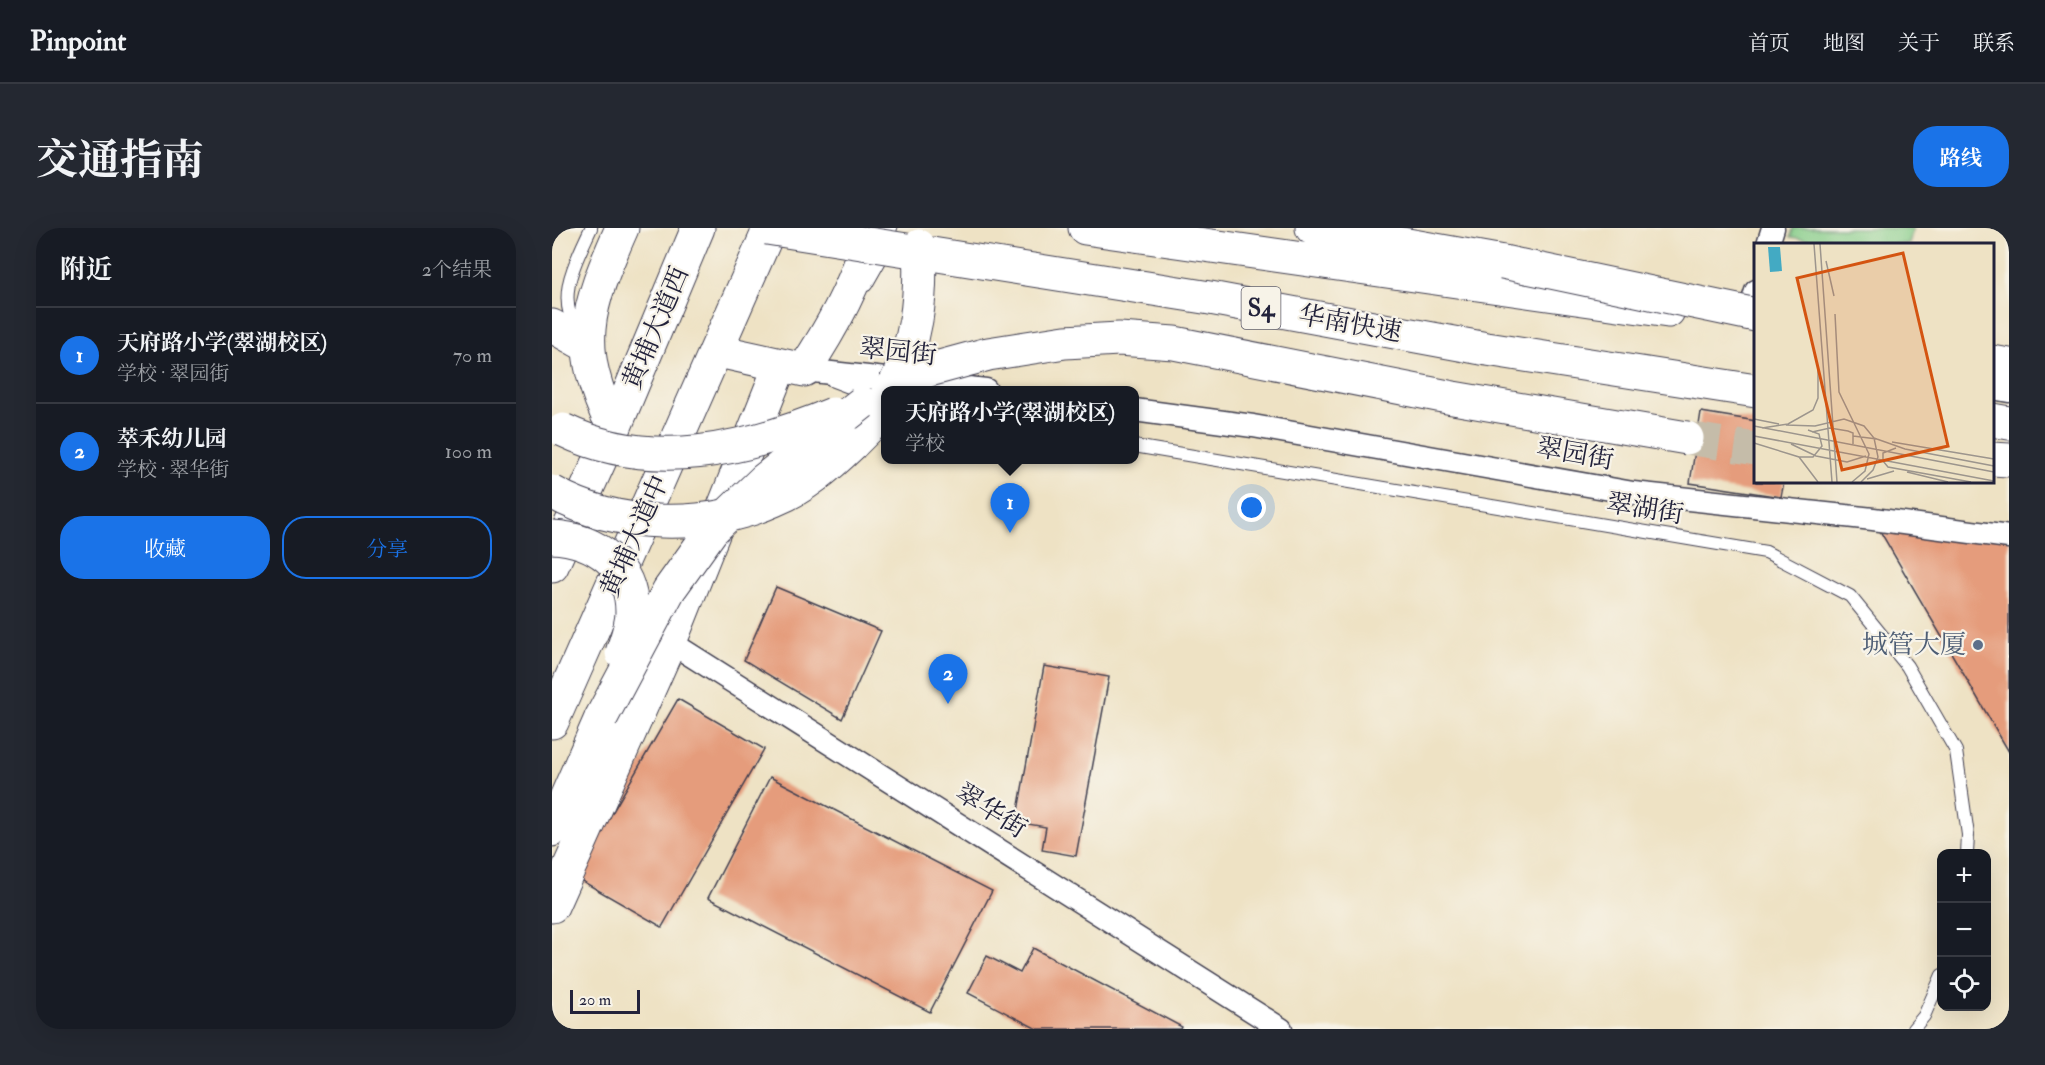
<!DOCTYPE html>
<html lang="zh">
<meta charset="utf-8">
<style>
:root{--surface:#171b24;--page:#242831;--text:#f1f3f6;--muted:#9ea1a6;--line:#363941;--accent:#1a73e8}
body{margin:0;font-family:"IM FELL Double Pica","Noto Serif SC",serif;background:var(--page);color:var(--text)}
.controls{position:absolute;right:18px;bottom:18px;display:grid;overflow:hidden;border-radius:12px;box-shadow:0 6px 24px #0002}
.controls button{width:54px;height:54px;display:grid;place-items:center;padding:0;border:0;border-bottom:2px solid var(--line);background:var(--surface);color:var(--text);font:30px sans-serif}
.scale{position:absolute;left:18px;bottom:15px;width:70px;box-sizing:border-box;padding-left:6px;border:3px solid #22223b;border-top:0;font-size:16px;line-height:21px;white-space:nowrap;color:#22223b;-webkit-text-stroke:4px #f7f3e8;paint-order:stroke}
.you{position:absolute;left:700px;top:280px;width:21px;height:21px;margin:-15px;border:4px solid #fff;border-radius:50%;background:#1a73e8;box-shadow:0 0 0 9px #1a73e833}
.badge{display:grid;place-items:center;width:39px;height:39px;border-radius:50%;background:var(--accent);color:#fff;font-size:20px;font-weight:700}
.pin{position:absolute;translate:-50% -50px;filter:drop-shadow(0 2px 3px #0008)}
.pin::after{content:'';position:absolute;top:32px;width:21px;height:18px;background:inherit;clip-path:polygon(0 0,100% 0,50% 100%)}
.popup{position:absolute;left:329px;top:158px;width:258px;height:78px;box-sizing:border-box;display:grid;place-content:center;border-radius:12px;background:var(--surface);filter:drop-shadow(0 2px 4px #0005);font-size:20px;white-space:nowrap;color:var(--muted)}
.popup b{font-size:22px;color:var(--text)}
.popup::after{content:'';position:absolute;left:50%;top:100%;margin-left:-12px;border:12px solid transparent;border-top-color:var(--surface)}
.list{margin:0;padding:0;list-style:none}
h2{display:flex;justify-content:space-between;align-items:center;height:78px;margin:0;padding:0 24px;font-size:26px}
h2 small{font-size:20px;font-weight:400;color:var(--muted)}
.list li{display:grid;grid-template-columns:39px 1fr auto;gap:18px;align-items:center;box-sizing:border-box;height:96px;padding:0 24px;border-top:2px solid var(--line)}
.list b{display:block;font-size:22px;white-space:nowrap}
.list p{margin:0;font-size:20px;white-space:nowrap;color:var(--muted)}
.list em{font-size:20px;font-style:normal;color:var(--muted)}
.actions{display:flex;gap:12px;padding:18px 24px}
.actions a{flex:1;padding:14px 0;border:2px solid var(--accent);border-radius:24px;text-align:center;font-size:21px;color:var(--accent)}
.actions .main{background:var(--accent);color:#fff}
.icon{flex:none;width:33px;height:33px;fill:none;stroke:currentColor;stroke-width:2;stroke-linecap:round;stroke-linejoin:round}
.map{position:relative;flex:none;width:1457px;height:801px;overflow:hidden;border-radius:24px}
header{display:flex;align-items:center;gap:36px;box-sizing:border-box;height:84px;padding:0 30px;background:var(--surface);border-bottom:2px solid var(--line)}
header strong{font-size:28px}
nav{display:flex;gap:33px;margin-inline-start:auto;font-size:21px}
.intro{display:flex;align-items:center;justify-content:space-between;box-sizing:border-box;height:144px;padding:0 36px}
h1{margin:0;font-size:42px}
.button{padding:15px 27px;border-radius:24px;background:var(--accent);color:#fff;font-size:21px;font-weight:700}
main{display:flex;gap:36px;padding:0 36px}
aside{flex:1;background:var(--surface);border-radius:24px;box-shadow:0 6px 24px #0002}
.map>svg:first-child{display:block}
</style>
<header>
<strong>Pinpoint</strong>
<nav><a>首页</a><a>地图</a><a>关于</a><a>联系</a></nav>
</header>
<div class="intro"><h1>交通指南</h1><a class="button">路线</a></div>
<main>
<aside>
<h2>附近<small>2个结果</small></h2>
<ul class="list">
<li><span class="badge">1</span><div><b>天府路小学(翠湖校区)</b><p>学校 · 翠园街</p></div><em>70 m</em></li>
<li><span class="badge">2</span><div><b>萃禾幼儿园</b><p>学校 · 翠华街</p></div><em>100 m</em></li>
</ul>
<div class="actions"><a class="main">收藏</a><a>分享</a></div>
</aside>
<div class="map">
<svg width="1457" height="801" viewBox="0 0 1457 801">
<rect width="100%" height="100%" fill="#f7f3e8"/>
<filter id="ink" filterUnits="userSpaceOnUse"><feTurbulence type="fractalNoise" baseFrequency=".0167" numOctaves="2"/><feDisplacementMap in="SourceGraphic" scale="12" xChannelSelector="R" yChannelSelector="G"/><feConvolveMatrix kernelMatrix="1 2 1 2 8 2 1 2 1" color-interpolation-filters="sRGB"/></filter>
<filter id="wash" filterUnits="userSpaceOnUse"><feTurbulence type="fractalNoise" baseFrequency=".008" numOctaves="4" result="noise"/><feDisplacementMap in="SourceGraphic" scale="24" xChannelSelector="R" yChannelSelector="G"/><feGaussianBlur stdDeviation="1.35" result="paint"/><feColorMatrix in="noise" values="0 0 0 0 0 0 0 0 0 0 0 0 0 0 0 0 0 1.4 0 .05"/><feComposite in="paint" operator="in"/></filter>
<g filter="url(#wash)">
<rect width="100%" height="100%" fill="#eee2c4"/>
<polygon fill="#85cc88" stroke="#547762" stroke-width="1.5" points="1241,0 1361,0 1357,16 1275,16 1239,9"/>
<g id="blocks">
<g fill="#e59c7b">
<polygon points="1149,184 1204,193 1204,254 1232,254 1229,269 1138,255"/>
<polygon points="1321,291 1457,310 1457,524"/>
<polygon points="224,359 329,403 290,491 192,432"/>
<polygon points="492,438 557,449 524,628 490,622 494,599 464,594"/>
<polygon points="126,471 212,521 110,699 23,649"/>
<polygon points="218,549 440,663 378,784 156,670"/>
<polygon points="481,720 630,799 629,801 485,801 416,765 435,728 468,745"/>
</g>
</g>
</g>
<g filter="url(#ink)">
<use href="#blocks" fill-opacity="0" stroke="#413f50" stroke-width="1.5"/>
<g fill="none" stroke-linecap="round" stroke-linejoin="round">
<polyline stroke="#c5bca9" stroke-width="33" stroke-dasharray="33 16" stroke-linecap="butt" points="1135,210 1204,221"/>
<defs>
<g id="lane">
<polyline points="314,57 330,29 339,0"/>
<path d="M25,102C3,68 24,33 39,0"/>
<polyline points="281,153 318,167"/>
<polyline points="582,218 1214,324 1298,368 1355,438 1404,523 1416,607 1415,626"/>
<polyline points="1361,801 1372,788 1390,747"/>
</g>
<g id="street">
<polyline points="1216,16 1221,0"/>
<polyline points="1198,82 1204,63"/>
<polyline points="252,142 434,162"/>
<polyline points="1440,160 1457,163"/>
<polyline points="582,182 701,198 1081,265 1321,291 1457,309"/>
<polyline points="118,414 729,801"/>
</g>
<polyline id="secondary" points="0,98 34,117"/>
<g id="primary">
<path d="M166,123L252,142C280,100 308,50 319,0"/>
<path d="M62,201C21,118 34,81 70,0"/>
<polyline points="0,338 62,201 146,0"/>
<polyline points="0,494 218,0"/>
<polyline points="0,678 118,414 228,138"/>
</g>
<g id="highway">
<polyline points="533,0 1116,83"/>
<polyline points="760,0 951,34"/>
<polyline points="1440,134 1457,137"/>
<polyline points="1440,192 1457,195"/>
<polyline points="300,216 318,198 334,174"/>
<polyline points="1440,231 1457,232"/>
<polyline points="0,602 49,490"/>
</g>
</defs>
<use href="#lane" stroke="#413f50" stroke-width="14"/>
<use href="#street" stroke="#413f50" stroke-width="25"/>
<use href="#secondary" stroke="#413f50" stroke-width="35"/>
<use href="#primary" stroke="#413f50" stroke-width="35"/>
<use href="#highway" stroke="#413f50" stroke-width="35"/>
<use href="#lane" stroke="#fff" stroke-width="12"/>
<use href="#street" stroke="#fff" stroke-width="22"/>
<use href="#secondary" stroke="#fff" stroke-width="33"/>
<use href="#primary" stroke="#fff" stroke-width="33"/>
<use href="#highway" stroke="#fff" stroke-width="33"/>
<defs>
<g id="highway-bridge">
<polyline points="215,0 658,70 935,121 1204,163"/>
<polyline points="951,34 1204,87"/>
<polyline points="336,162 377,142 436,126 513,114 567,111 622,115 901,170 1135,210"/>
<path d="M340,162C365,115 370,70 367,18"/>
<path d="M11,202C100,245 194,222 281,186"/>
<path d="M0,264C65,301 155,302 222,272C252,260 277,238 300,216"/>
<path d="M0,309C43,311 80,337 80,384C80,398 74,412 70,425"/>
<polyline points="49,490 117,362 160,302 212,252 310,175"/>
</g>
</defs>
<use href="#highway-bridge" stroke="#413f50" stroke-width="35" stroke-linecap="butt"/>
<use href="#highway-bridge" stroke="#fff" stroke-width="33"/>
</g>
</g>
<circle fill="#5c6f8a" stroke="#f7f3e8" stroke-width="2" cx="1426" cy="417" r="6"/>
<g text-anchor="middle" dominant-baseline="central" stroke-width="4.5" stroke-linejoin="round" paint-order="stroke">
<rect fill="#f7f3e8" stroke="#62616f" stroke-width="1.5" x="689.5" y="59" width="39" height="42" rx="4.5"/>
<g font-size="24" font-weight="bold" fill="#22223b">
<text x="709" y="80">S4</text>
</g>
<g font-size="26" fill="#22223b" stroke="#f7f3e8">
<text transform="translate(798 96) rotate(10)">华南快速</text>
<text transform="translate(104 100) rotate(-67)">黄埔大道西</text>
<text transform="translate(346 124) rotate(6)">翠园街</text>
<text transform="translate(1023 226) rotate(10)">翠园街</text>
<text transform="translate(1093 281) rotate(9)">翠湖街</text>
<text transform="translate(83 308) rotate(-66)">黄埔大道中</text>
<text transform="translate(439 583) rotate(32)">翠华街</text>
</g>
<g font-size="26" fill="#4e5e75" stroke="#f7f3e8" text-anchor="end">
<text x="1414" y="417">城管大厦</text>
</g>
</g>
<g transform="translate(1202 15)">
<rect width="240" height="240" fill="#eee2c4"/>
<path d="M14,4H26L28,28L16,29Z" fill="#43aac3"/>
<path fill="none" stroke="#9c958d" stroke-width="1.5" d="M60,1L78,239M66,1L83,239M72,18L80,53M81,71L85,149L115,211L111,228L98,239M0,176L25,181M32,182L61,183L90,176L110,183L120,195L124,214L119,227L107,239M0,183L240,229M8,185L34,181L59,167L64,155V125M58,189L76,185L94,188L99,190V201M0,193L240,238M99,193L123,196M120,195L151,206L240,223M138,199L240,216M0,200L45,214L64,239M37,201L62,213L93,219L112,213M142,205L129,210V218L134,224L217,239M45,214H59L68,203L65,191L54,187M153,229L194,239M113,236L140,228"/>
<path fill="#d45411" fill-opacity="0.15" stroke="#d45411" stroke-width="3" d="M149,10L194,203L88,227L43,35Z"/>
<rect width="240" height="240" fill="none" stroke="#22223b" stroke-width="3"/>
</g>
</svg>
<div class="controls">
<button>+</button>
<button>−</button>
<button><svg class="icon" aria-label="locate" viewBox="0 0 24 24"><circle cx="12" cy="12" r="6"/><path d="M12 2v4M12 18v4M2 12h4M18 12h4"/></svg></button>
</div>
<div class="scale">20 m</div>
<div class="you"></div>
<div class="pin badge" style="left:458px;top:305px">1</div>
<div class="popup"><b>天府路小学(翠湖校区)</b>学校</div>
<div class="pin badge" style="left:396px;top:476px">2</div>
</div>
</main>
